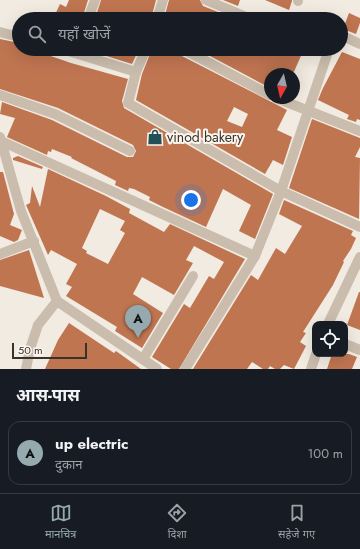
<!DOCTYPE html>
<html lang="hi">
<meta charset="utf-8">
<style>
:root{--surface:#171b24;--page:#20242c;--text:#f1f3f6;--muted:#9ea1a6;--line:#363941;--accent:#94aaaf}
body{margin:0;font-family:Jost,"Noto Sans Devanagari",sans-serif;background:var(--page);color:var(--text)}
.controls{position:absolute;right:12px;bottom:12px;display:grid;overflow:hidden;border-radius:8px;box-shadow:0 4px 16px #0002}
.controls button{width:36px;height:36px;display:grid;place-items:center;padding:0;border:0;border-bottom:1px solid var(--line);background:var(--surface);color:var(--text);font:20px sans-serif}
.compass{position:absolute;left:264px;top:68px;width:36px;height:36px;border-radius:50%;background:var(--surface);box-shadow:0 4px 16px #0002;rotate:188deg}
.scale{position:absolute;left:12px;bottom:10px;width:75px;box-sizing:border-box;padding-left:4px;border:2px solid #39312b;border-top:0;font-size:11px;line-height:14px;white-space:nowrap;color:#39312b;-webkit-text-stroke:3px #faf5ed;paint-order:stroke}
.you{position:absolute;left:191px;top:200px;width:14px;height:14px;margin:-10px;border:3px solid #fff;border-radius:50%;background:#1a73e8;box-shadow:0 0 0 6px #1a73e833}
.badge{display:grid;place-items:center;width:26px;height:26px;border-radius:50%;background:var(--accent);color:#111;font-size:13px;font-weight:700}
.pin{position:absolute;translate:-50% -33px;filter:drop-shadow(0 1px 2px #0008)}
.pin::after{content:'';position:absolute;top:21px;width:14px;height:12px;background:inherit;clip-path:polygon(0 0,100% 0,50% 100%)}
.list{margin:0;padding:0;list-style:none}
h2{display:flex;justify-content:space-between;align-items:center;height:52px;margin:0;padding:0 16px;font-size:17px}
h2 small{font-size:13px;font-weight:400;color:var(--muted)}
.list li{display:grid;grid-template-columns:26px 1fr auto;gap:12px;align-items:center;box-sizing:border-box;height:64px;margin:0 8px 8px;padding:0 8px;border:1px solid var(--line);border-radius:12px}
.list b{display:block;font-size:15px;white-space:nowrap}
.list p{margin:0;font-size:13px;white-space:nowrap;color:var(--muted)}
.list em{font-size:13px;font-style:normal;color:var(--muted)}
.icon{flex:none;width:22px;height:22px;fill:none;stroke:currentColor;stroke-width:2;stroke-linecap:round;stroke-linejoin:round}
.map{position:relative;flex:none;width:360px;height:369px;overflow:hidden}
.search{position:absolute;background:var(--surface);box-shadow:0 4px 16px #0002;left:12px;right:12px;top:12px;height:44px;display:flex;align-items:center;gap:10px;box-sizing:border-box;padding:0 14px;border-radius:22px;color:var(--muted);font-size:15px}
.sheet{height:124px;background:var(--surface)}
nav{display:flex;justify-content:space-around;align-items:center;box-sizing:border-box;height:56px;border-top:1px solid var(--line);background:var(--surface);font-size:11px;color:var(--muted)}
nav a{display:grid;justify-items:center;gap:2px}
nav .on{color:var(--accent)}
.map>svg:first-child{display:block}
</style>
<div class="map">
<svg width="360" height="369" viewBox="0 0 360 369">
<rect width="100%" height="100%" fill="#f2ebe1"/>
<g fill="#c07551" fill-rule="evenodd">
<polygon points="69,0 88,0 82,19 53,19 60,4 66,7"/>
<polygon points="101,0 156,0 151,19 95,19"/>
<polygon points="169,0 200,0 203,6 233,18 164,19"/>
<polygon points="223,0 240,0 238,6"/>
<polygon points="265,0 292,0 292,1 289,10"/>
<polygon points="349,13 360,18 360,23 356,34 343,29"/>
<polygon points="0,39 19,43 19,49 43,51 42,53 71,63 128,79 122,101 124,108 273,194 255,239 239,231 251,205 223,189 206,227 163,207 149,200 150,197 134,189 129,188 128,191 115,185 116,181 71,158 72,157 52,149 51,152 48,151 47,155 7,137 15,118 0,114 2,102 52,120 127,157 133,157 136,151 133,145 58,108 0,89"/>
<polygon points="84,49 139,49 132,64"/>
<path d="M152,49H177L180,55L287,110L277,130L292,137L283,165L273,160L265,174L136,100L142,74ZM234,107L248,114L242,127L227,121Z"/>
<polygon points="197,49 304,49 293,74 270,74 270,88"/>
<polygon points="342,52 360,59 360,120 357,119 356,122 347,119 349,115 318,100 323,88"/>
<polygon points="312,119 360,138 360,147 355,157 360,158 359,219 289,188"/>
<polygon points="18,156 43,167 42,169 13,160 13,158"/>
<path d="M48,169L106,196L130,209L129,213L164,232L170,224L245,259L179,369H171L152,357L184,304L190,308L209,276L214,279L224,262L194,246L186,260L193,263L174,295L142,277L133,294L163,313L142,348L115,331L117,327L66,296L72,287L66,284L77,264L51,250L48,255L26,205L30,203L32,186L40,207ZM100,209L125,221L120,230L125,233L108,264L86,253L87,251L82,248Z"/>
<polygon points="0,172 3,172 14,214 10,225 22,230 18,240 14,242 0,236"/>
<polygon points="284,200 353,231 351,235 356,238 351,249 343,261 344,262 333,285 303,332 306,333 300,342 306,346 294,369 284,365 280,369 275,369 270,366 268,369 263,369 252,362 247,369 193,369 251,275 258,280 276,248 285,254 302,226 279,214"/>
<polygon points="29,250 44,298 0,286 0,260"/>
<polygon points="359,292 360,292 360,330 347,325"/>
<polygon points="69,323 114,353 116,351 141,369 45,369 58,340"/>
<polygon points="332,354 349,354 357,357 352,369 327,369"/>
</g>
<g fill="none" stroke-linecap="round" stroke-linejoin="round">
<g stroke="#cabdad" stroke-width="10">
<polyline points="206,0 251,19"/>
<polyline points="298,1 298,0"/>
<polyline points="88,19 95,0"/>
<polyline points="157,19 163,0"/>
<polyline points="0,32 19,37"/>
<polyline points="341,38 343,36 360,44"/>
<polyline points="62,49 136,72"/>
<polyline points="146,49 136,72 128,103 281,191 360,227"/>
<polyline points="183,49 270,95"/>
<polyline points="0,95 55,114 130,151"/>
<polyline points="276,98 360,131"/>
<polyline points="0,137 21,211 57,301 38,325 30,349 26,369"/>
<polyline points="1,141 255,256"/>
<polyline points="0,254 34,241"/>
<polyline points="57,301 157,369"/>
<polyline points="328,324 360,257"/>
<polyline points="345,344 360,350"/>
<polyline points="143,359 193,276"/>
<polyline points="185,369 255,256 281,191 328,52 330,49"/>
<polyline points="311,369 316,354"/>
</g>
</g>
<defs>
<symbol id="shop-bare" viewBox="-9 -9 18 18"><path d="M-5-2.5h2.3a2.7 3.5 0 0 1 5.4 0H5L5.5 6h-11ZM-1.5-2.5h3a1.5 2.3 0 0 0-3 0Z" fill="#225059" stroke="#faf5ed" stroke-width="2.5" paint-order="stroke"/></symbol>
</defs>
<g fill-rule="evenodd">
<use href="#shop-bare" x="144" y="126" width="22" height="22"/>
</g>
<g text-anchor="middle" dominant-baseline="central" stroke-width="4" stroke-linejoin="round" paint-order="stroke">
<g font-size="14" fill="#39312b" stroke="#faf5ed" text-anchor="start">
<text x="167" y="137">vinod bakery</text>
</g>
</g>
</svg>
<div class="controls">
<button><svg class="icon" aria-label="locate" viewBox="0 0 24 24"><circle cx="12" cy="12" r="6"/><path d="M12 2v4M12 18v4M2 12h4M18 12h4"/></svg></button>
</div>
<svg class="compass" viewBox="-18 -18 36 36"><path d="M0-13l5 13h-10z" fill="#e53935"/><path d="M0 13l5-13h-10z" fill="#9ea1a6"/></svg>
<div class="scale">50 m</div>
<div class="you"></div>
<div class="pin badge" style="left:138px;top:338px">A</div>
<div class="search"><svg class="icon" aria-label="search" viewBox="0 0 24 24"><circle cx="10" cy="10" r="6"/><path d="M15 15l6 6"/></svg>यहाँ खोजें</div>
</div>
<section class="sheet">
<h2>आस-पास<small></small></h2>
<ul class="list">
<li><span class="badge">A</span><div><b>up electric</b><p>दुकान</p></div><em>100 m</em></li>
</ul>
</section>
<nav>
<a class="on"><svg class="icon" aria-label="map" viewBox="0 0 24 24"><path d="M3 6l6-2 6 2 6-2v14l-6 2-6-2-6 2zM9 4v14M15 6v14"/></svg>मानचित्र</a>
<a><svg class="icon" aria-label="directions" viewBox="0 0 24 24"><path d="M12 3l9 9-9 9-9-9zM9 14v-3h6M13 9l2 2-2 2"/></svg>दिशा</a>
<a><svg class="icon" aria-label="saved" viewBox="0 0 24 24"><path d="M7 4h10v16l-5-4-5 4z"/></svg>सहेजे गए</a>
</nav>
